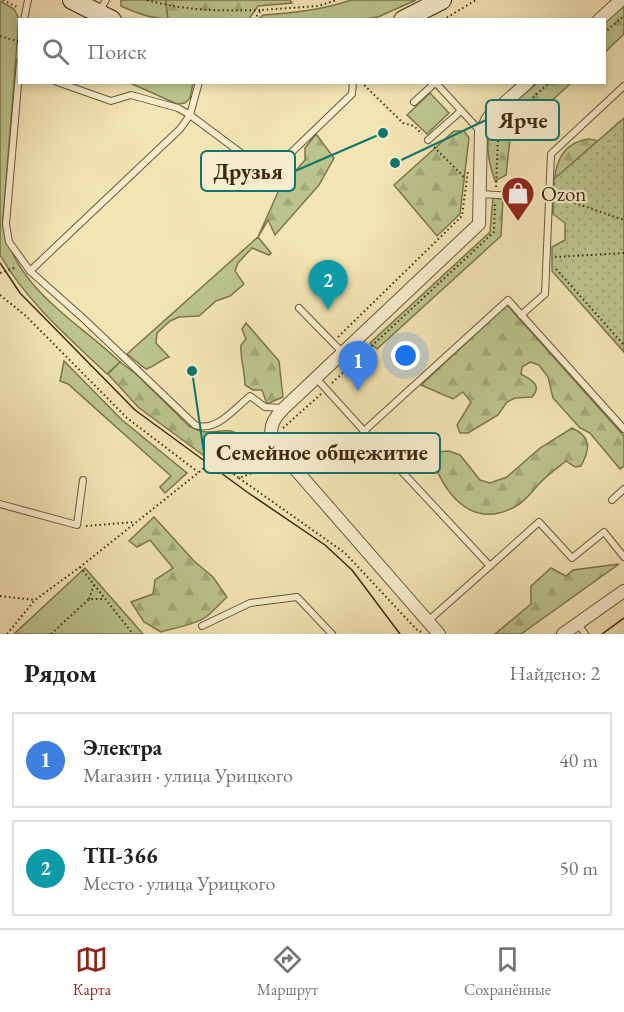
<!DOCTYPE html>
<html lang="ru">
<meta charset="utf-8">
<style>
:root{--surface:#fff;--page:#f6f6f6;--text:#202124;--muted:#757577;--line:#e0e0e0;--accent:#8f2418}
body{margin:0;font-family:"EB Garamond",serif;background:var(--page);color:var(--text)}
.you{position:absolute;left:406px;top:356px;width:21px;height:21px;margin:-15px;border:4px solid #fff;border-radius:50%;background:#1a73e8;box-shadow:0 0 0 9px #1a73e833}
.badge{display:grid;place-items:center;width:39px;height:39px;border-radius:50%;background:var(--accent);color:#fff;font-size:20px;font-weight:700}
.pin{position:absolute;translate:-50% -50px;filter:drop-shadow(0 2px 3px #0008)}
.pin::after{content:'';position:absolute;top:32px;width:21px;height:18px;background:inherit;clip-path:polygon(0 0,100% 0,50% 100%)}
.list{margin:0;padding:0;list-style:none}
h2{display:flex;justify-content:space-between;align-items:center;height:78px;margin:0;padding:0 24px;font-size:26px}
h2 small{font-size:20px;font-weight:400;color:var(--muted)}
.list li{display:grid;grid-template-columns:39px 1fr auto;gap:18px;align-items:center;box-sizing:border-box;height:96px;margin:0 12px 12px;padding:0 12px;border:2px solid var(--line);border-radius:0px}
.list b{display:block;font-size:22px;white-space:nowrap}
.list p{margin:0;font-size:20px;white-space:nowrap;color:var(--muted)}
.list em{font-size:20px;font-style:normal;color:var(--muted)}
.icon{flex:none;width:33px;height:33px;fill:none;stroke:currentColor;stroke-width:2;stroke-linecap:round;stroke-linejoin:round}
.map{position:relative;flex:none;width:624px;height:634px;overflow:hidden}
.search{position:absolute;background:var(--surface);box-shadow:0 3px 9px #0003;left:18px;right:18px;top:18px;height:66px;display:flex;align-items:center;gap:15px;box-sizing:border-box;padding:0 21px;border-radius:0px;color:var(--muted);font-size:22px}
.sheet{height:294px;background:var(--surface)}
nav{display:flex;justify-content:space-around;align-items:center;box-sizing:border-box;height:84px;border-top:2px solid var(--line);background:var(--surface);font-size:16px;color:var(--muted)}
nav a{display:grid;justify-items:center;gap:3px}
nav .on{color:var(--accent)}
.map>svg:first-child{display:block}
</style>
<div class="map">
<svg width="624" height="634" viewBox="0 0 624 634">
<defs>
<pattern id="forest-firs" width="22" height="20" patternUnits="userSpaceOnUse" patternTransform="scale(1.5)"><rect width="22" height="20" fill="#bbc48c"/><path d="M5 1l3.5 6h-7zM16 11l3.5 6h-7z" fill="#a2a877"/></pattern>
<pattern id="park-dots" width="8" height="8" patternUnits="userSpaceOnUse" patternTransform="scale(1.5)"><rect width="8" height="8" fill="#bbc48c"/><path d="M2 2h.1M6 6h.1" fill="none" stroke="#a2a877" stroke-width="1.8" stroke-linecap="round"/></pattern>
</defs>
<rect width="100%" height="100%" fill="#f3e4b4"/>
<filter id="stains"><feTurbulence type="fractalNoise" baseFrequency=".00333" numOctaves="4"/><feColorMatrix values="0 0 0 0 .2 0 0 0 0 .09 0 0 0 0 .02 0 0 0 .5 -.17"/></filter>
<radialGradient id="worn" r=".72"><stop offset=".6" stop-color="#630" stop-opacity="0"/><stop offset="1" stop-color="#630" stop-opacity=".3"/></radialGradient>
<g fill="#bbc48c" stroke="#7d764a" stroke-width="1.5">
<path d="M121,0H166L168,19C151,19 136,13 121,6Z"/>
<path d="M351,0H416L378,17L365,19H259L263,15C293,13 322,10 351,0Z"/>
<path d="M0,1L14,9L19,19L3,220C10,285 77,321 120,362L107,374C69,338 27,302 0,255Z"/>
<polygon points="130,83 193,83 190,98 185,103 177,104"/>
<polygon points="430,93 449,113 427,134 407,115"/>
<path d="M258,237L271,253L269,255L252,248L238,263L235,271L244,284L230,296L216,301L199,316L179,317L170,321L157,333L156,343L169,357C160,360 156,366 146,369L127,354Z"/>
<polygon points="64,361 122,420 187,473 165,493 160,487 171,476 68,384 60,381"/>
<polygon points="85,568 143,634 14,634"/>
</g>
<g fill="url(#forest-firs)" stroke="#7d764a" stroke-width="1.5">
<polygon points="166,0 290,0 292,3 258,6 249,19 168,20"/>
<polygon points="624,5 624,34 605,52 604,22"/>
<path d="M537,83H571L510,139L506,175L495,181C475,124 498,118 537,83Z"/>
<polygon points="454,131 464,131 469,138 460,214 437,236 394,185"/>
<polygon points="316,134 334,158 319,185 275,235 268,220 258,237 279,190 305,160 305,148"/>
<path d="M589,139L598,141L585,152L553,214C554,184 550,144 589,139Z"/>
<polygon points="493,198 503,199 501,236 377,349 370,343 490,232"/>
<path d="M507,305L624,436V466L620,469L590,433L580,428L553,398L548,377L539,365L530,362L522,367L521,374C531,380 543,385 532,397L515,398L507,402L498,415L468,433H460L457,425L471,402L463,392L453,399L421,385Z"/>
<path d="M246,323L279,361L283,397L267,404L262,390H253L245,385C245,371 240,359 241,345L246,339L242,329Z"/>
<path d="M120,362L136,374L189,426C195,429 201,433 208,432C221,432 229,427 241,436L227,447L203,455L138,407L108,374Z"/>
<path d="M572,428C592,437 590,449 581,466L575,467L566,461C556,469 546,476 538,485C532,492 526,500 518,505C475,531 446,498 432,458L437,452L449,451L460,455L480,480L490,483L507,477L540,448Z"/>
<path d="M154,517L194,561L213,577L227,597C220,603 213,612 206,617C193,626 176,627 161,632L144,622L131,602L153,594L155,580L173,568L150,540L137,547L129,541Z"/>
<polygon points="619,564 521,634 495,634 531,604 531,586 551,568 566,576 573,570"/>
</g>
<polygon fill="url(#park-dots)" stroke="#7d764a" stroke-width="1.5" points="624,118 624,352 552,271 552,247 565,240 565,223 553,214 554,179"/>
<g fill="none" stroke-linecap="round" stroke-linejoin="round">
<defs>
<g id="lane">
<polyline points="100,10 106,0"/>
<polyline points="24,20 28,0"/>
<polyline points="20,62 6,224 9,242 30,271"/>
<path d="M57,82L111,101L131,95L178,108L190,115L180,129L30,271L85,320L195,425C216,433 235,408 250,396L265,407L282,408"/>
<polyline points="199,82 190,115 269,174 352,94 353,82"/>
<polyline points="435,82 481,132"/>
<polyline points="414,102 435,83"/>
<polyline points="428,140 461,111"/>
<polyline points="480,194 516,196"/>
<polyline points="299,308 342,352"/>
<polyline points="521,315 545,294 551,154 624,86"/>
<polyline points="316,378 364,431 508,300 624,429"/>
<polyline points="364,431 490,566 428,621"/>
<polyline points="612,500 624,489"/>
<polyline points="0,504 77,525 83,480"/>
<polyline points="490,566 539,522 572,558 604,532 624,557"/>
<polyline points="578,624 585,634"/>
<polyline points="202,626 250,603 297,597 332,634"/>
</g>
<g id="street">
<polyline points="599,20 621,0"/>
<path d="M439,634L289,462C274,441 261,431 283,409L479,224L481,132L489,117L528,82"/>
<polyline points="563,634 624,591"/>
</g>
<g id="secondary">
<polyline points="72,0 112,20"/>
<polyline points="403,20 442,0"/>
</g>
</defs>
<use href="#lane" stroke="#6c5734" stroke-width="8"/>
<use href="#street" stroke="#6c5734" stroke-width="14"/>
<use href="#secondary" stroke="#3f2809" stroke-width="20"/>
<g stroke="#3f2809" stroke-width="2" stroke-dasharray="1.5 3" stroke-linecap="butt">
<polyline points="3,0 19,8"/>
<path d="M147,0C185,11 222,11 261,10"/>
<polyline points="254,20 261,10 318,6 337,0"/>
<polyline points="443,20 476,0"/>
<polyline points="604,33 624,16"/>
<polyline points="0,36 20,42"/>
<polyline points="361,82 403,123 414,126 422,134"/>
<polyline points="434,147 466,179"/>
<polyline points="496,187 498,137 505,123 550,82"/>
<polyline points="557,198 566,200 624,220"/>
<polyline points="555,257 624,253"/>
<polyline points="556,269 624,345"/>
<polyline points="0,273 17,267"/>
<polyline points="0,295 26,316 127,418 198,472"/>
<polyline points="338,337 462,216 468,171"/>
<polyline points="332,383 494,232 495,202"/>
<polyline points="283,428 321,394"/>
<polyline points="212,458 239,478 255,472 268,452"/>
<polyline points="219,458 263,440"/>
<polyline points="239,478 345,553 418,631 422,632"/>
<polyline points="86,526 134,522"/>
<polyline points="80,567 133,634"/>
<polyline points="0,596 35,600"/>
<polyline points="89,599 94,585"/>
<polyline points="7,634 35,600 80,567 203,469 212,458 219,458 215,434"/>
<polyline points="51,634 89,599 104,599"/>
</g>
<use href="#lane" stroke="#f7edce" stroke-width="6"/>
<use href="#street" stroke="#f7edce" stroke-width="12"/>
<use href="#secondary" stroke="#f7edce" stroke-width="18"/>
<g stroke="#3f2809" stroke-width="1.5">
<polyline points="0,263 20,293 135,410 247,492 325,545 352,570 400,634"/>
<polyline points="602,634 624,618"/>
</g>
</g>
<defs>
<symbol id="shop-pin" viewBox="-11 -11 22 30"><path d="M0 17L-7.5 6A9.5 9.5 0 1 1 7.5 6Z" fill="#8f2418" stroke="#f7edce"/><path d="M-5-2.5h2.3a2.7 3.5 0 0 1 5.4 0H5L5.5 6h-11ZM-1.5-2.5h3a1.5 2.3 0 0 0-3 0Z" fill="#fff"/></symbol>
</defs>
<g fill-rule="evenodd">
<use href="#shop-pin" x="499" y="174" width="38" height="52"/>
</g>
<g text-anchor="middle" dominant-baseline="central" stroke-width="4.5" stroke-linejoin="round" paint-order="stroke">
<g font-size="21" fill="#3f2809" stroke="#f7edce" text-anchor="start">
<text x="541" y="193">Ozon</text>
</g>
</g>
<path fill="none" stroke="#0f766e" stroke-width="2" d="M395 163L486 120M383 133L295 171M192 371L204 453"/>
<g fill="#0f766e" stroke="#f7edce" stroke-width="2">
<circle cx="395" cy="163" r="6"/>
<circle cx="383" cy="133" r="6"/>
<circle cx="192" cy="371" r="6"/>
</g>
<g fill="#f7edce" stroke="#0f766e" stroke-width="2">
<rect x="486" y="100" width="73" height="40" rx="6"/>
<rect x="201" y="151" width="94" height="40" rx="6"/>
<rect x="204" y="433" width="236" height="40" rx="6"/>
</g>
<g font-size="22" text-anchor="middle" font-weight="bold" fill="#3f2809">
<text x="523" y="128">Ярче</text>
<text x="248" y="179">Друзья</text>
<text x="322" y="460">Семейное общежитие</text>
</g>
<rect width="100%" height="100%" filter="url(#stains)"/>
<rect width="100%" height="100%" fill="url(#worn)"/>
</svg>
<div class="you"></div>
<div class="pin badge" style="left:358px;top:391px;background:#3f7fe0">1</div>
<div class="pin badge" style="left:328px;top:310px;background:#0f9aa8">2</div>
<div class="search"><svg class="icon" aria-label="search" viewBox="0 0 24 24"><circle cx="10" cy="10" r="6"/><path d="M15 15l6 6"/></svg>Поиск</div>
</div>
<section class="sheet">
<h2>Рядом<small>Найдено: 2</small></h2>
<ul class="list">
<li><span class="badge" style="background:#3f7fe0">1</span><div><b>Электра</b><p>Магазин · улица Урицкого</p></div><em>40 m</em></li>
<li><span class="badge" style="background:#0f9aa8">2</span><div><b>ТП-366</b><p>Место · улица Урицкого</p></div><em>50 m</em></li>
</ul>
</section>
<nav>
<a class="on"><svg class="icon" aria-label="map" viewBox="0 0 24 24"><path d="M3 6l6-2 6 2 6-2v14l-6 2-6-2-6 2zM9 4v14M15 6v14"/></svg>Карта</a>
<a><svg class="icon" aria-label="directions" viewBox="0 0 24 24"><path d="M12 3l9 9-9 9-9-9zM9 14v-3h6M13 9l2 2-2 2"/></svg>Маршрут</a>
<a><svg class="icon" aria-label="saved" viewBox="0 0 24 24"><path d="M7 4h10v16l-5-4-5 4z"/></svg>Сохранённые</a>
</nav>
